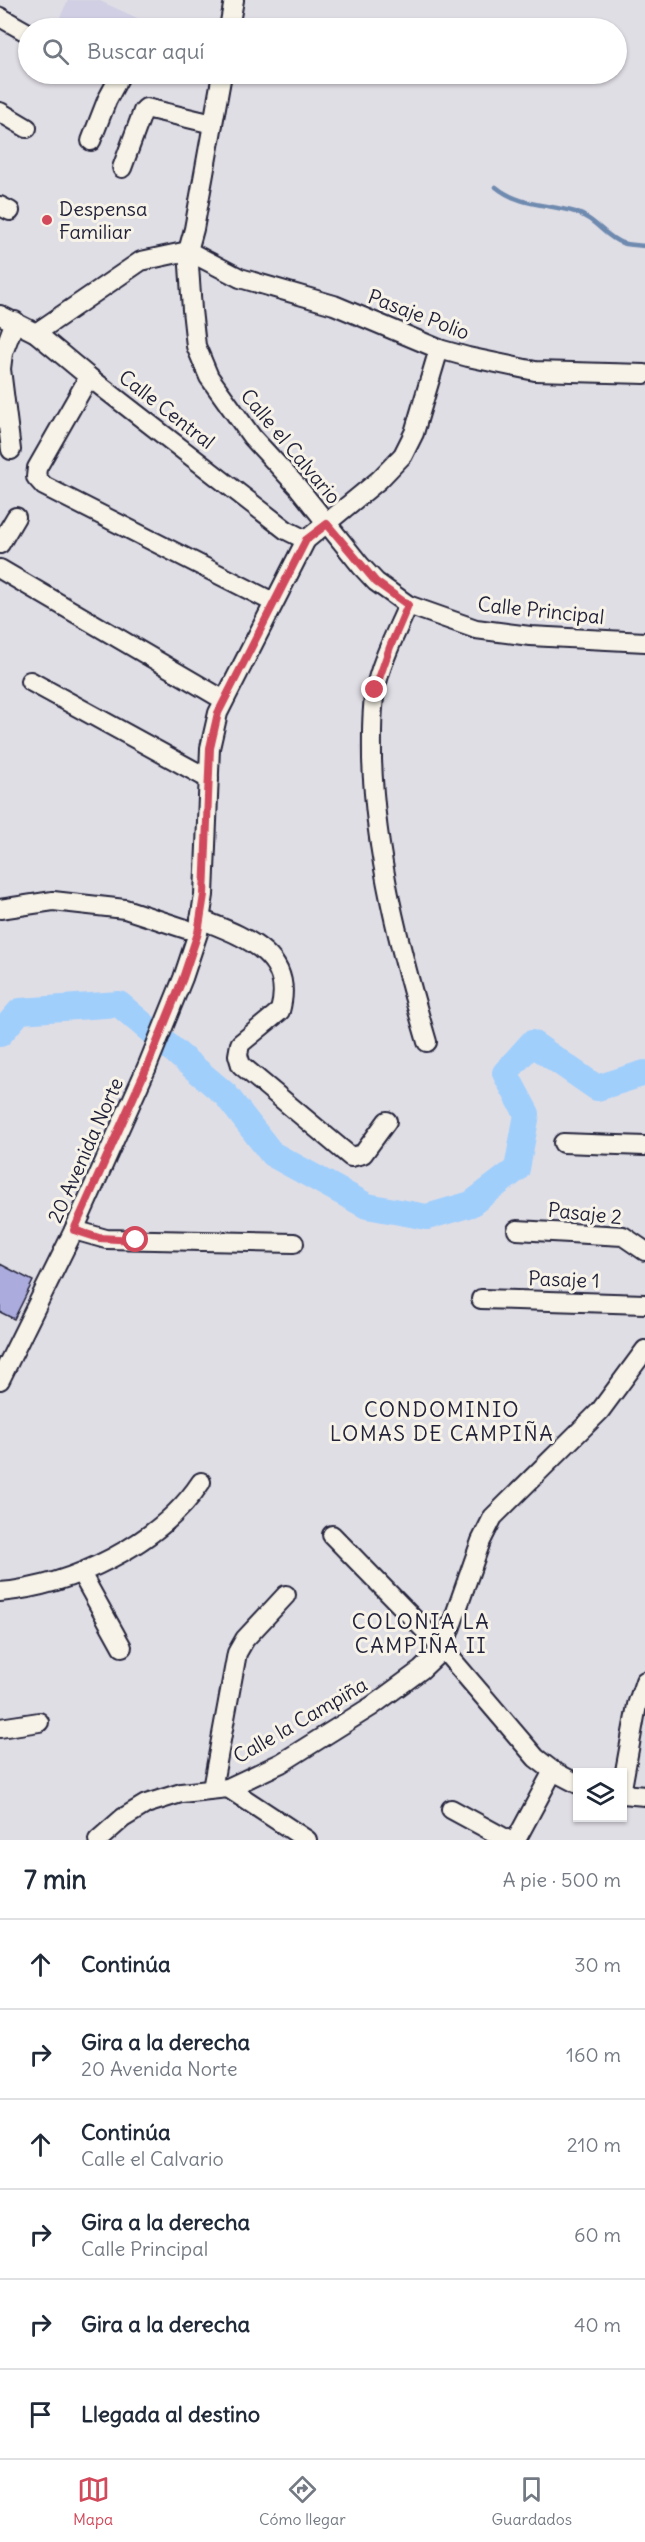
<!DOCTYPE html>
<html lang="es">
<meta charset="utf-8">
<style>
:root{--surface:#fff;--page:#f2f2f3;--text:#1f2937;--muted:#747a83;--line:#e0e1e3;--accent:#d1495b}
body{margin:0;font-family:Delius,sans-serif;background:var(--page);color:var(--text)}
.controls{position:absolute;right:18px;bottom:18px;display:grid;overflow:hidden;border-radius:0px;box-shadow:0 2px 4px #0004}
.controls button{width:54px;height:54px;display:grid;place-items:center;padding:0;border:0;border-bottom:2px solid var(--line);background:var(--surface);color:var(--text);font:30px sans-serif}
.stop{position:absolute;width:18px;height:18px;margin:-14px;border:4px solid #d1495b;border-radius:50%;background:#fff}
.stop.end{background:#d1495b;border-color:#fff;box-shadow:0 2px 6px #0008}
.list{margin:0;padding:0;list-style:none}
h2{display:flex;justify-content:space-between;align-items:center;height:78px;margin:0;padding:0 24px;font-size:26px}
h2 small{font-size:20px;font-weight:400;color:var(--muted)}
.list li{display:grid;grid-template-columns:39px 1fr auto;gap:18px;align-items:center;box-sizing:border-box;height:90px;padding:0 24px;border-top:2px solid var(--line)}
.list b{display:block;font-size:22px;white-space:nowrap}
.list p{margin:0;font-size:20px;white-space:nowrap;color:var(--muted)}
.list em{font-size:20px;font-style:normal;color:var(--muted)}
.icon{flex:none;width:33px;height:33px;fill:none;stroke:currentColor;stroke-width:2;stroke-linecap:round;stroke-linejoin:round}
.map{position:relative;flex:none;width:645px;height:1840px;overflow:hidden}
.search{position:absolute;background:var(--surface);box-shadow:0 2px 4px #0004;left:18px;right:18px;top:18px;height:66px;display:flex;align-items:center;gap:15px;box-sizing:border-box;padding:0 21px;border-radius:33px;color:var(--muted);font-size:22px}
.sheet{height:618px;background:var(--surface)}
nav{display:flex;justify-content:space-around;align-items:center;box-sizing:border-box;height:84px;border-top:2px solid var(--line);background:var(--surface);font-size:16px;color:var(--muted)}
nav a{display:grid;justify-items:center;gap:3px}
nav .on{color:var(--accent)}
.map>svg:first-child{display:block}
</style>
<div class="map">
<svg width="645" height="1840" viewBox="0 0 645 1840">
<rect width="100%" height="100%" fill="#e0dee5"/>
<filter id="ink" filterUnits="userSpaceOnUse"><feTurbulence type="fractalNoise" baseFrequency=".0167" numOctaves="2"/><feDisplacementMap in="SourceGraphic" scale="12" xChannelSelector="R" yChannelSelector="G"/><feConvolveMatrix kernelMatrix="1 2 1 2 8 2 1 2 1" color-interpolation-filters="sRGB"/></filter>
<g filter="url(#ink)">
<polygon fill="#d0cfe3" points="68,0 98,0 159,28 55,28"/>
<g fill="none" stroke-linecap="round" stroke-linejoin="round">
<path stroke="#6e8aaf" stroke-width="4.5" d="M496,187C519,206 548,204 575,212C596,219 605,237 622,243C629,245 638,245 645,246"/>
<polyline stroke="#a0cffc" stroke-width="26" points="0,1034 20,1011 119,1004 226,1095 272,1154 367,1206 427,1217 471,1204 517,1169 527,1114 505,1073 532,1043 597,1088 645,1073"/>
</g>
<polygon fill="#abacdd" stroke="#22223b" stroke-width="1.5" points="0,1264 33,1281 14,1319 0,1312"/>
<g fill="none" stroke-linecap="round" stroke-linejoin="round">
<defs>
<g id="minor">
<polyline points="0,17 28,33"/>
<polyline points="229,28 234,0"/>
<polyline points="222,74 194,229 188,251 192,310 196,346 209,377 252,437 297,486 361,566 376,582 408,605 476,629 530,636 645,642"/>
<polyline points="0,112 27,128"/>
<polyline points="91,141 107,100 121,74"/>
<polyline points="122,168 143,111 146,108 213,124"/>
<polyline points="0,206 10,211"/>
<polyline points="188,251 240,278 334,305 439,349 468,357 535,371 645,374"/>
<polyline points="0,315 36,333 89,377 286,530 306,540"/>
<polyline points="36,333 141,261 188,251"/>
<polyline points="89,377 37,468 36,477 44,486 273,602"/>
<polyline points="11,450 1,369 3,353 15,321"/>
<polyline points="0,544 16,517"/>
<polyline points="0,569 224,700"/>
<path d="M408,605C396,633 381,661 375,691C371,713 372,737 372,759C375,856 400,950 427,1042"/>
<polyline points="30,681 209,779"/>
<polyline points="0,909 53,901 125,909 186,929"/>
<path d="M200,919C242,936 296,953 280,1011L240,1044L238,1055L241,1065L351,1157L363,1154L387,1121"/>
<polyline points="563,1143 645,1146"/>
<polyline points="74,1230 106,1239 294,1243"/>
<polyline points="517,1230 623,1236 645,1251"/>
<polyline points="481,1299 645,1304"/>
<polyline points="0,1380 74,1230 147,1067 183,978 198,933 204,895 210,748 218,713 306,540 379,480 403,455 414,433 439,349"/>
<polyline points="332,1535 443,1649 536,1758 553,1771 578,1784"/>
<polyline points="81,1573 122,1647"/>
<path d="M0,1592C72,1586 161,1543 201,1482"/>
<polyline points="0,1728 39,1722"/>
<polyline points="228,1788 307,1840"/>
<polyline points="622,1788 637,1705 645,1681"/>
<polyline points="212,1789 237,1653 245,1639 286,1595"/>
<polyline points="622,1794 645,1796"/>
<polyline points="451,1809 508,1840"/>
<polyline points="98,1840 123,1818 146,1804 181,1793 228,1788 281,1763 372,1706 421,1670 443,1649 481,1541 493,1517 600,1411 645,1350"/>
<polyline points="516,1840 553,1771"/>
</g>
</defs>
<use href="#minor" stroke="#22223b" stroke-width="22"/>
<use href="#minor" stroke="#f7f3e8" stroke-width="18"/>
</g>
</g>
<g fill="none" stroke-linecap="round" stroke-linejoin="round" filter="url(#ink)">
<polyline stroke="#d1495b" stroke-width="8" points="136,1240 99,1238 74,1230 147,1067 183,978 198,933 204,895 210,748 218,713 306,540 327,524 376,582 408,605 390,647 375,690"/>
</g>
<circle fill="#d1495b" stroke="#f7f3e8" stroke-width="2" cx="47" cy="220" r="6"/>
<g text-anchor="middle" dominant-baseline="central" stroke-width="6" stroke-linejoin="round" paint-order="stroke">
<g font-size="20" fill="#22223b" stroke="#f7f3e8" text-anchor="start">
<text x="59" y="208">Despensa<tspan x="59" dy="23">Familiar</tspan></text>
</g>
<g font-size="20" fill="#22223b" stroke="#f7f3e8">
<text transform="translate(419 314) rotate(21)">Pasaje Polio</text>
<text transform="translate(167 409) rotate(38)">Calle Central</text>
<text transform="translate(291 446) rotate(50)">Calle el Calvario</text>
<text transform="translate(541 610) rotate(6)">Calle Principal</text>
<text transform="translate(85 1150) rotate(-66)">20 Avenida Norte</text>
<text transform="translate(585 1213) rotate(6)">Pasaje 2</text>
<text transform="translate(564 1279) rotate(2)">Pasaje 1</text>
<text transform="translate(300 1720) rotate(-30)">Calle la Campiña</text>
</g>
<g font-size="21" letter-spacing="1.5" fill="#22223b" stroke="#f7f3e8">
<text x="442" y="1409">CONDOMINIO<tspan x="442" dy="24">LOMAS DE CAMPIÑA</tspan></text>
<text x="421" y="1621">COLONIA LA<tspan x="421" dy="24">CAMPIÑA II</tspan></text>
</g>
</g>
</svg>
<div class="controls">
<button><svg class="icon" aria-label="layers" viewBox="0 0 24 24"><path d="M12 4l9 5-9 5-9-5zM3 14l9 5 9-5"/></svg></button>
</div>
<div class="stop" style="left:136px;top:1240px"></div>
<div class="stop end" style="left:375px;top:690px"></div>
<div class="search"><svg class="icon" aria-label="search" viewBox="0 0 24 24"><circle cx="10" cy="10" r="6"/><path d="M15 15l6 6"/></svg>Buscar aquí</div>
</div>
<section class="sheet">
<h2>7 min<small>A pie · 500 m</small></h2>
<ul class="list">
<li><svg class="icon" aria-label="ahead" viewBox="0 0 24 24"><path d="M12 20V5M6 11l6-6 6 6"/></svg><div><b>Continúa</b></div><em>30 m</em></li>
<li><svg class="icon" aria-label="right" viewBox="0 0 24 24"><path d="M7 20v-9h11M14 6l5 5-5 5"/></svg><div><b>Gira a la derecha</b><p>20 Avenida Norte</p></div><em>160 m</em></li>
<li><svg class="icon" aria-label="ahead" viewBox="0 0 24 24"><path d="M12 20V5M6 11l6-6 6 6"/></svg><div><b>Continúa</b><p>Calle el Calvario</p></div><em>210 m</em></li>
<li><svg class="icon" aria-label="right" viewBox="0 0 24 24"><path d="M7 20v-9h11M14 6l5 5-5 5"/></svg><div><b>Gira a la derecha</b><p>Calle Principal</p></div><em>60 m</em></li>
<li><svg class="icon" aria-label="right" viewBox="0 0 24 24"><path d="M7 20v-9h11M14 6l5 5-5 5"/></svg><div><b>Gira a la derecha</b></div><em>40 m</em></li>
<li><svg class="icon" aria-label="arrive" viewBox="0 0 24 24"><path d="M6 21V4h12l-3 4 3 4H6"/></svg><div><b>Llegada al destino</b></div></li>
</ul>
</section>
<nav>
<a class="on"><svg class="icon" aria-label="map" viewBox="0 0 24 24"><path d="M3 6l6-2 6 2 6-2v14l-6 2-6-2-6 2zM9 4v14M15 6v14"/></svg>Mapa</a>
<a><svg class="icon" aria-label="directions" viewBox="0 0 24 24"><path d="M12 3l9 9-9 9-9-9zM9 14v-3h6M13 9l2 2-2 2"/></svg>Cómo llegar</a>
<a><svg class="icon" aria-label="saved" viewBox="0 0 24 24"><path d="M7 4h10v16l-5-4-5 4z"/></svg>Guardados</a>
</nav>
